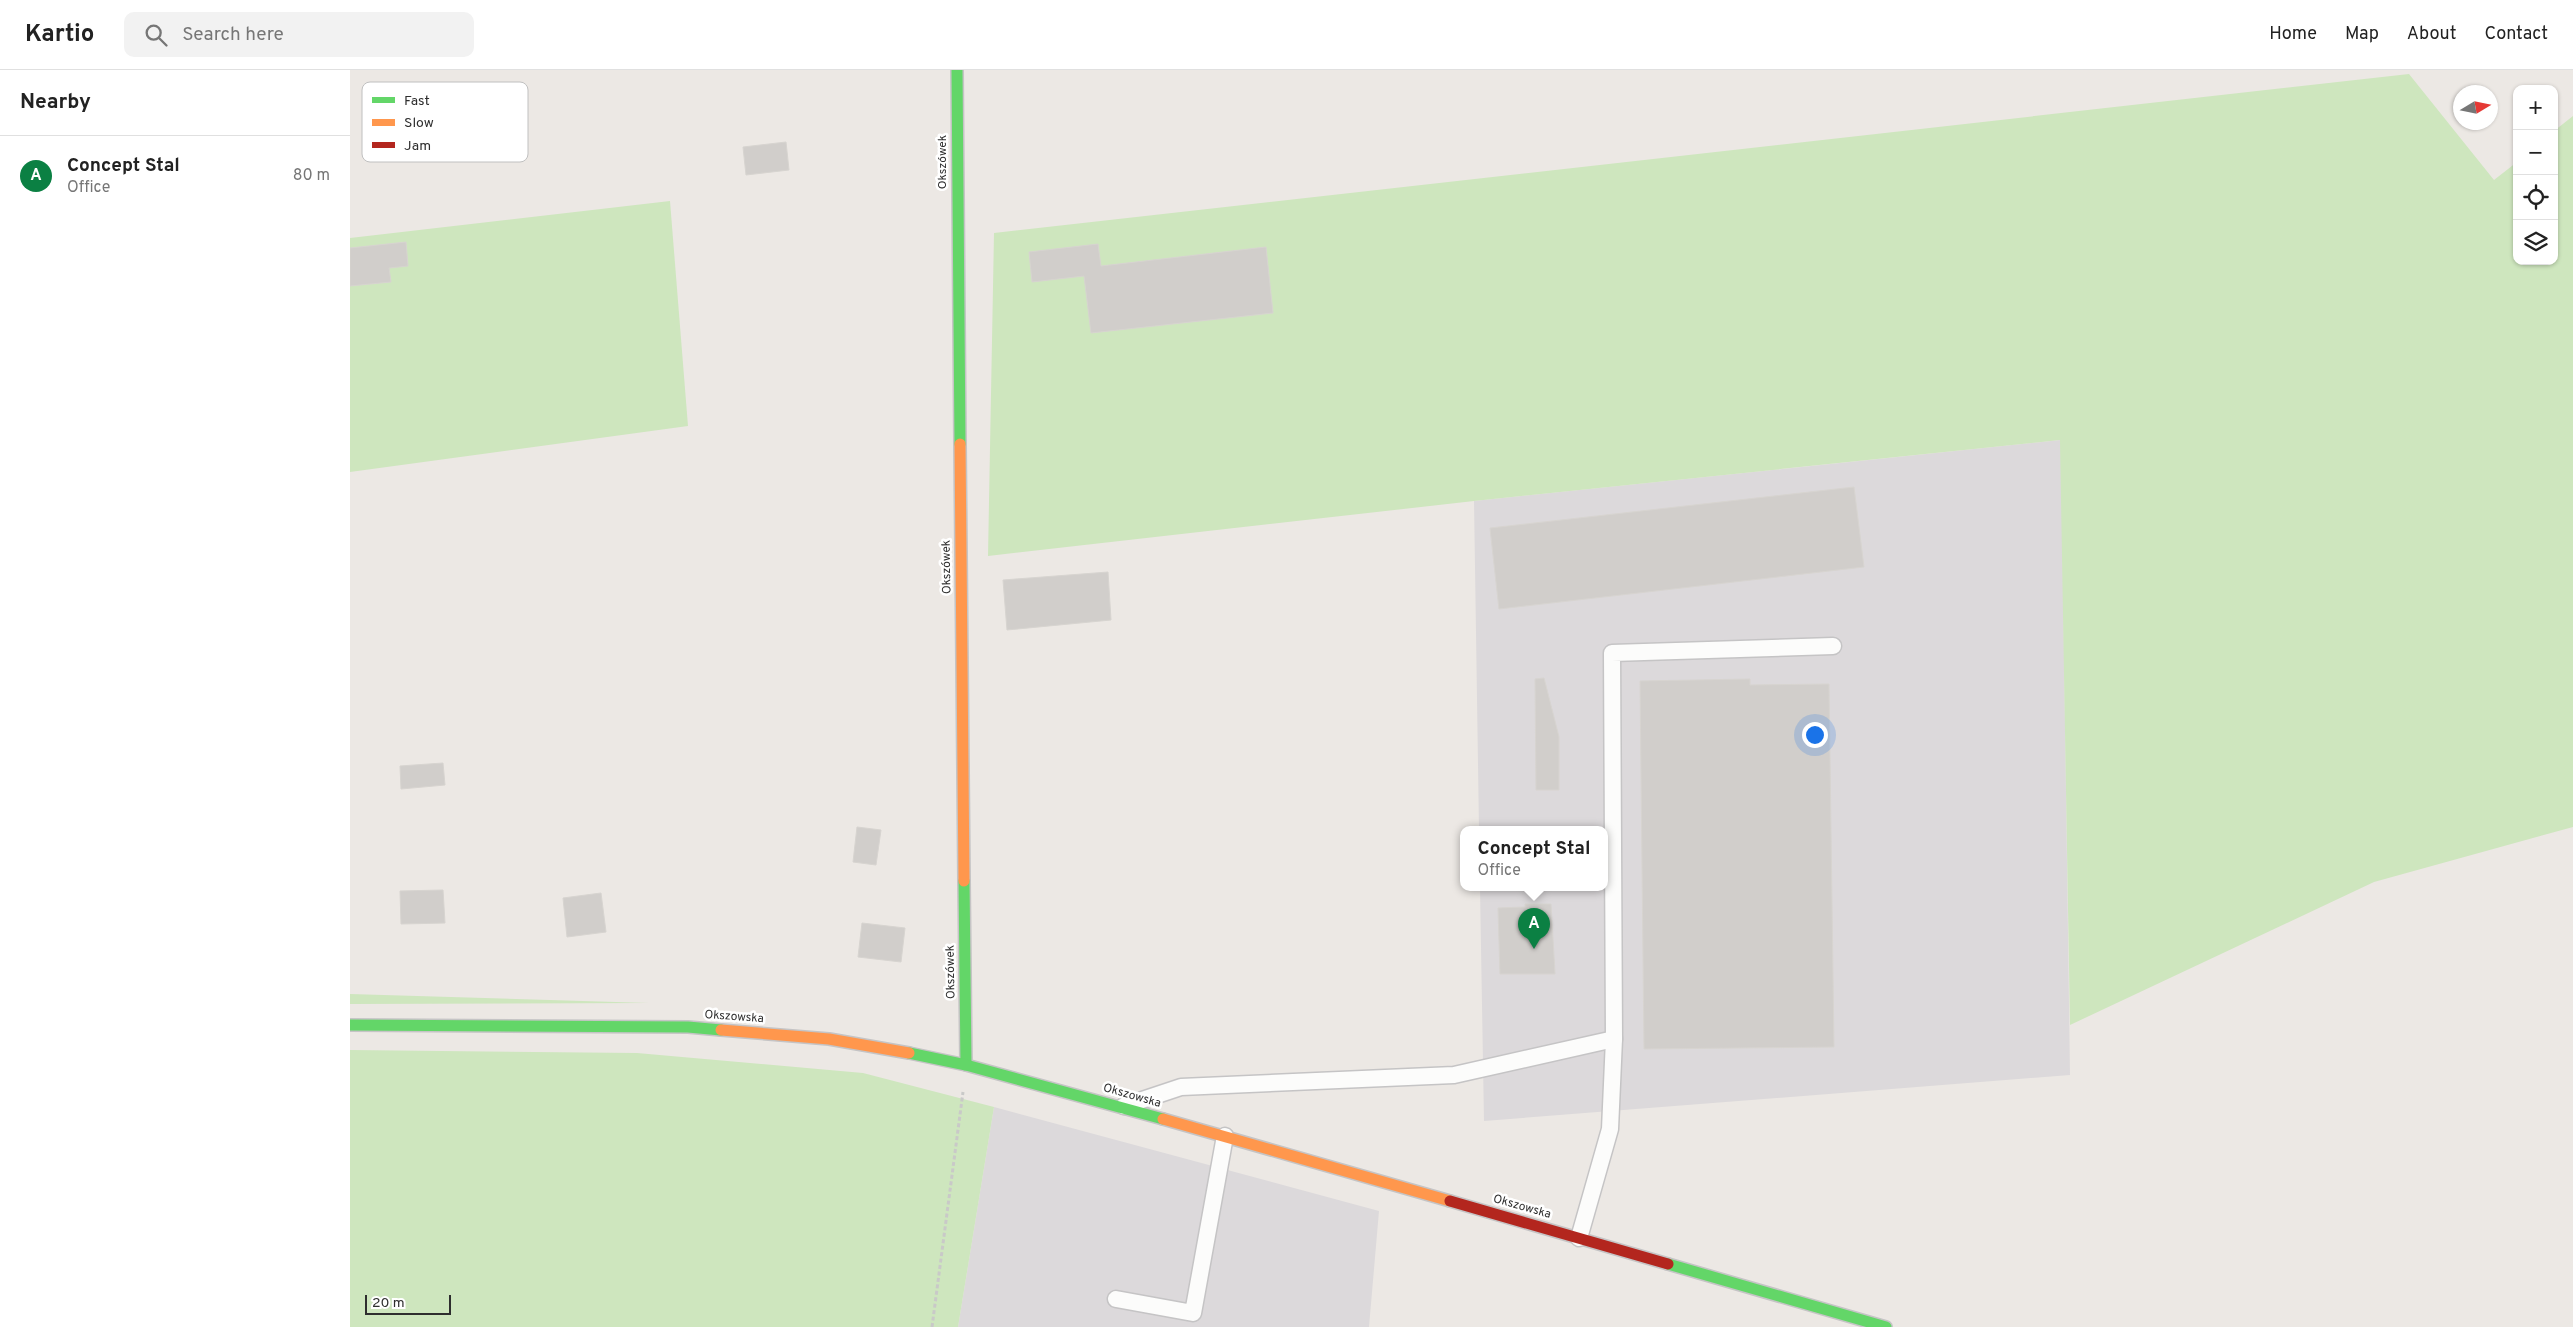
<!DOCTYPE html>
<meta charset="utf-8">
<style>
:root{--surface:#fff;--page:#f2f2f2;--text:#222;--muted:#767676;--line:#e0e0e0;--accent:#0b8043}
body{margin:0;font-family:Overpass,sans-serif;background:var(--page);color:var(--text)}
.controls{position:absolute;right:15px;top:15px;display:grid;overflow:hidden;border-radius:10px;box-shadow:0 1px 4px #0004}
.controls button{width:45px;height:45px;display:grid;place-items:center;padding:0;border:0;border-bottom:1px solid var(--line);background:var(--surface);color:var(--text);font:25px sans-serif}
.compass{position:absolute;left:2103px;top:15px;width:45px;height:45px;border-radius:50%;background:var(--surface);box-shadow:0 1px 4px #0004;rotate:80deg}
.scale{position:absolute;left:15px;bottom:12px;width:86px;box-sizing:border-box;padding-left:5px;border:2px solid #2e2e2e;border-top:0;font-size:14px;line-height:18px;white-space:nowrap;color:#2e2e2e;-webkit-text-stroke:4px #fff;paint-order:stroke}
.you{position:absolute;left:1464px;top:664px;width:18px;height:18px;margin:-12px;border:4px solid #fff;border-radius:50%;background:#1a73e8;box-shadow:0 0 0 8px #1a73e833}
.badge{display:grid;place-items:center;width:32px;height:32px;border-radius:50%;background:var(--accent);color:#fff;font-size:16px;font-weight:700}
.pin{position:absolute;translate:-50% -41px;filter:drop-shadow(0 1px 2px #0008)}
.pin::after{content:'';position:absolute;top:26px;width:18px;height:15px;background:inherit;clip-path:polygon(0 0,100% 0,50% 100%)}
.popup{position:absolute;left:1110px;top:756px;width:148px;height:65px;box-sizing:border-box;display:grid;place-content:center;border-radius:10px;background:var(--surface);filter:drop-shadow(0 1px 4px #0005);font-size:16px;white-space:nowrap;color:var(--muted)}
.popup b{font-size:19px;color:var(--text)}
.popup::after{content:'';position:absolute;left:50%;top:100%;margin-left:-10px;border:10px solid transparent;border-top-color:var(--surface)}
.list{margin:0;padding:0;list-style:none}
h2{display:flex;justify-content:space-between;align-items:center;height:65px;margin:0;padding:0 20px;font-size:21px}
h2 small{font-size:16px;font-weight:400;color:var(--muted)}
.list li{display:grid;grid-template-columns:32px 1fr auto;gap:15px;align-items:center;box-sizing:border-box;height:80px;padding:0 20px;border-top:1px solid var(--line)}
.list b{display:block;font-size:19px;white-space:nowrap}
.list p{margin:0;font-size:16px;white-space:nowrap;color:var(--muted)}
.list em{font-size:16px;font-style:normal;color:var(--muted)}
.icon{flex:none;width:28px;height:28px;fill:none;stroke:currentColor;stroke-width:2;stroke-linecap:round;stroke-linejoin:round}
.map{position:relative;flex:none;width:2223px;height:1257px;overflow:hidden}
header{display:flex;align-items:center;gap:30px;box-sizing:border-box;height:70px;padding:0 25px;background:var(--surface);border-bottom:1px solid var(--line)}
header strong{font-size:24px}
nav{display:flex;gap:28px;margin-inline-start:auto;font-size:18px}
.search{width:350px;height:45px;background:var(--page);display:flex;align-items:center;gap:12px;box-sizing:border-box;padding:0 18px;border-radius:10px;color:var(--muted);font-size:19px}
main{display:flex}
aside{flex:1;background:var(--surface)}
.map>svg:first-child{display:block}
</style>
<header>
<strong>Kartio</strong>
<div class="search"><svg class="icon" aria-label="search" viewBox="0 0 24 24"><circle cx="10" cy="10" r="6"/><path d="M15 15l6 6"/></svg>Search here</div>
<nav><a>Home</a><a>Map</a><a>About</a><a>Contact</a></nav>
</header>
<main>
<aside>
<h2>Nearby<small></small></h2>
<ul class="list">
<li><span class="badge">A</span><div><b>Concept Stal</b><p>Office</p></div><em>80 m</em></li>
</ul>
</aside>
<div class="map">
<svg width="2223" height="1257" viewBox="0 0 2223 1257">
<rect width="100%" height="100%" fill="#ece8e4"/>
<g fill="#dcd9db">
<polygon points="1711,370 1720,1005 1134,1051 1130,818 1254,818 1254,760 1129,760 1124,431"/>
<polygon points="644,1037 1029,1141 1019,1257 608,1257"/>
</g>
<g fill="#cee6be">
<polygon points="2059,4 2144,110 2167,92 2167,191 2204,191 2204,61 2223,46 2223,757 2024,812 1720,955 1710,370 1124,431 638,486 644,163"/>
<polygon points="320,131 338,356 0,402 0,168"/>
<polygon points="0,924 299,933 0,934"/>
<polygon points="0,980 287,983 513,1003 644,1037 608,1257 0,1257"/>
</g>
<g fill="#d1cecb" stroke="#d7d4d0">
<polygon points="436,72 439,100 396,105 393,77"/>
<polygon points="56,172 58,196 39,198 41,212 0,216 0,178"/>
<polygon points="748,174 751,196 916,177 923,243 741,263 734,206 682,212 679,182"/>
<polygon points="1504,417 1514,497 1149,539 1140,458"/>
<polygon points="758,502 761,550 657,560 653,510"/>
<polygon points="1194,608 1209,667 1209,720 1186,720 1185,609"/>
<polygon points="1400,609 1400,615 1479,614 1484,977 1294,979 1290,611"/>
<polygon points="93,693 95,715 51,719 50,696"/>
<polygon points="507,757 531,760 526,795 503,792"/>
<polygon points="93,820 95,853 51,854 50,821"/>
<polygon points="251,823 256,862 217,867 213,828"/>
<polygon points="1175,834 1201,834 1205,904 1150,904 1148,838 1175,837"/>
<polygon points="512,853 555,858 551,892 508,887"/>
</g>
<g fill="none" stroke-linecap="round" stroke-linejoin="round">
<defs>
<g id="lane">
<polyline points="774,1036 831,1017 1104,1005 1264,969 1262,583 1483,576"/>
<polyline points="1229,1168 1260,1059 1264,969"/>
<polyline points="766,1229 843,1243 875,1066"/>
</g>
<g id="fast">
<polyline points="607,0 610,374"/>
<polyline points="614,811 616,995"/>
<polyline points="0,955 338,957 371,960"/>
<polyline points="559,983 616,995 813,1049"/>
<polyline points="1318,1194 1536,1257"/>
</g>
<g id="slow">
<polyline points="610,374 614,811"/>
<polyline points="371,960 479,969 559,983"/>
<polyline points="813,1049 1100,1131"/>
</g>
<polyline id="jam" points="1100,1131 1318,1194"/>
</defs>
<use href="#lane" stroke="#c5c4c5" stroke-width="19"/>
<use href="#fast" stroke="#c5c4c5" stroke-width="14"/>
<use href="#slow" stroke="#c5c4c5" stroke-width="14"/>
<use href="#jam" stroke="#c5c4c5" stroke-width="14"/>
<polyline stroke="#c9c9c8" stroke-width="3" stroke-dasharray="4 2.5" stroke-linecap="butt" points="582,1257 613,1022"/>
<use href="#lane" stroke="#fcfcfb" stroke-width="16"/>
<use href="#fast" stroke="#63d668" stroke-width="11"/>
<use href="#slow" stroke="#ff974d" stroke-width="11"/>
<use href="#jam" stroke="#b3261e" stroke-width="11"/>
</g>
<g text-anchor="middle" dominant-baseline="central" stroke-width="5" stroke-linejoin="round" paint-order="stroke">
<g font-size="12" fill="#2e2e2e" stroke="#fff">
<text transform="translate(593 92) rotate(-90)">Okszówek</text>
<text transform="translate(597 497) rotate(-91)">Okszówek</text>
<text transform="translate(601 902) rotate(-91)">Okszówek</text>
<text transform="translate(384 947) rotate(4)">Okszowska</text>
<text transform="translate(782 1026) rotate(16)">Okszowska</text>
<text transform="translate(1172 1137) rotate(16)">Okszowska</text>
</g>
</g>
<rect x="12" y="12" width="166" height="80" rx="8" fill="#fff" stroke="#c0c0c0" stroke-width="1"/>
<rect x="22" y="27" width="23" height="6" fill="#63d668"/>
<rect x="22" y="49" width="23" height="7" fill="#ff974d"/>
<rect x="22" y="72" width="23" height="6" fill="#b3261e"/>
<g font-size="14" fill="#2e2e2e">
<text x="54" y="35">Fast</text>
<text x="54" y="57">Slow</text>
<text x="54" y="80">Jam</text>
</g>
</svg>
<div class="controls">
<button>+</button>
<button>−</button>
<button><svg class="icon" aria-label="locate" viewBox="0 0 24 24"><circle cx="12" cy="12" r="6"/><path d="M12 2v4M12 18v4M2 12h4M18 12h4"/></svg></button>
<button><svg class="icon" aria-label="layers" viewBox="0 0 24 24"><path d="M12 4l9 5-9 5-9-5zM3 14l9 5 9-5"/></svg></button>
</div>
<svg class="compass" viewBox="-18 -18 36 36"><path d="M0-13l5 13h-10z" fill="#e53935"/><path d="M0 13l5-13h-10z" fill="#767676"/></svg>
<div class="scale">20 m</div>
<div class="you"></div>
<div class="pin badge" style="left:1184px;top:879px">A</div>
<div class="popup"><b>Concept Stal</b>Office</div>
</div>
</main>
